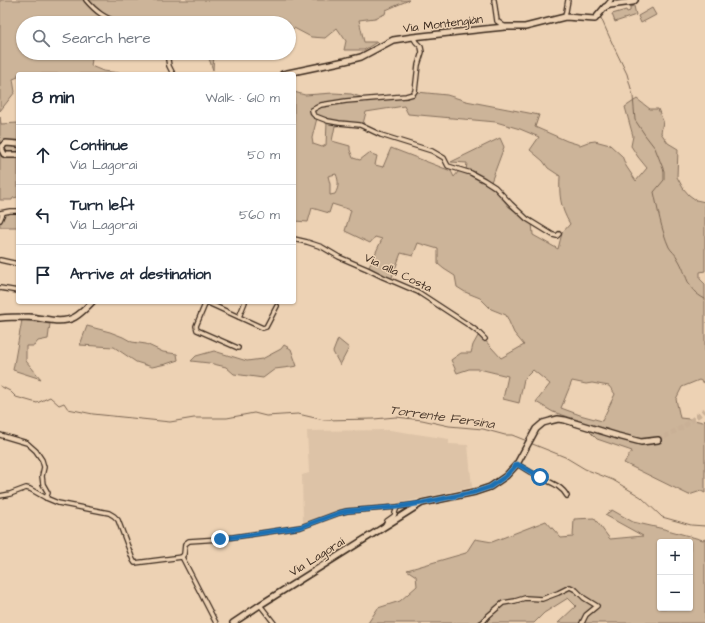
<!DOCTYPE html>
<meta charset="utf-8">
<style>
:root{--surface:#fff;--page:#f2f2f3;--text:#1f2937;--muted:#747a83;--line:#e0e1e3}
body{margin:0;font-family:"Architects Daughter",sans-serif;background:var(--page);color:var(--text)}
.controls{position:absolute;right:12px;bottom:12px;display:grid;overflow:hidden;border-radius:4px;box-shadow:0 1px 3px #0004}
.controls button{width:36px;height:36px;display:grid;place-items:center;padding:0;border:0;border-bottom:1px solid var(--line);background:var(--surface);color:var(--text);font:20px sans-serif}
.stop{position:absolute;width:12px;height:12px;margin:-9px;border:3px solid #1f6fb2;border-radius:50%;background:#fff}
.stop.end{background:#1f6fb2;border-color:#fff;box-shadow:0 1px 4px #0008}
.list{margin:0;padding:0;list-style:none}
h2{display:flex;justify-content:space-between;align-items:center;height:52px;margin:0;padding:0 16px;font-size:17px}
h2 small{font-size:13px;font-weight:400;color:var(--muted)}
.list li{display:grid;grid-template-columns:26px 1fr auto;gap:12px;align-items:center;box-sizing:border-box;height:60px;padding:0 16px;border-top:1px solid var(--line)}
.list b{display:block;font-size:15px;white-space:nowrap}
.list p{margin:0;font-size:13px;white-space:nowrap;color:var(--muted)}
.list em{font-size:13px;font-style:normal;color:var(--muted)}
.icon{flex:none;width:22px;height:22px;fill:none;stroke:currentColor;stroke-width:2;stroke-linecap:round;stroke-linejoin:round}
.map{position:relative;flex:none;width:705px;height:623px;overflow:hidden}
.search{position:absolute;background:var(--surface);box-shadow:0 1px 3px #0004;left:16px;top:16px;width:280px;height:44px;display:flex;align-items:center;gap:10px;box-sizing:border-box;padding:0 14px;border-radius:22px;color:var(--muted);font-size:15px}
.panel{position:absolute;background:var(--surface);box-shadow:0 1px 3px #0004;left:16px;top:72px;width:280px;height:232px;border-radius:4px}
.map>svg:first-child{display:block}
</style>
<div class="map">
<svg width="705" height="623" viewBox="0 0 705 623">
<rect width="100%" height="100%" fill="#edd2b4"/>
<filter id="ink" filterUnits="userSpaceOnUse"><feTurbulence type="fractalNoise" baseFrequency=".025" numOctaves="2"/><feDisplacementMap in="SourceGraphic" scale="8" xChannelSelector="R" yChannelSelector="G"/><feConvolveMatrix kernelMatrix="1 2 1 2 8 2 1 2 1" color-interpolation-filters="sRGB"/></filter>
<g filter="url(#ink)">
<polygon fill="#ddc3a7" points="390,430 449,439 449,444 468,445 472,487 397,504 354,507 303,523 302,475 309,473 307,431"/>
<g fill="#ccb499" stroke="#846f5c" fill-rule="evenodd">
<polygon points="0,0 409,0 386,10 385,14 375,18 359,20 364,42 377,42 364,50 344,50 346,41 337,28 325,38 311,37 294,28 289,33 289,23 23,23 23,53 90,53 92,59 91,66 103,71 129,74 18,74 18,77 13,79 15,92 0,111"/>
<polygon points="634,6 636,15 615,22 612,14 626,10 627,12 630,11 630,7"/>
<polygon points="652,8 656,15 641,23 638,16"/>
<polygon points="207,53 214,53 213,70"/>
<path d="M294,92L305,95L333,93L351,94L367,99L389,97L402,98L417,92L447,95L466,101L539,115L535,127L567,141L580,145L588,142L595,141L610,145L622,156L626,166L636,181L647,168L638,157L631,146L633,136L625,107L637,99L650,109H658L663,121L661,133L668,143L678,149L677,177L683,188L689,195L696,200L705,202V271L700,272V279L705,284V383L699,380L682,387L676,399L680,418L689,419L703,422L705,420V493L701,491L689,495L624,463L632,451L597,439L578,420L553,412L536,402L550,384L533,370L524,379L519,403L503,399L508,376L479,369H469L457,373L451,360L461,353H471L473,345L478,336L482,337L501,358L524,345L514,333L506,315L491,309L480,298L465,292L457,287L455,276L444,269L438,264V249L418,243L413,256L401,253L391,280L369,267L382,239L375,237L370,243L345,231L351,210L332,204L329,213L312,208L308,222L294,221ZM404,106L408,114L496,122L520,129L539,137L530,150L543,161L548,168L560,176C559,195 560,207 570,224L562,233L558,249L533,235L532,222L509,207L497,192L488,185L477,178L459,171L454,177L451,171L391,148L383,167L375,165L377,156L369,153L360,160L353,158L350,150V146L332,141L335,126L363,124L366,112ZM317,118L327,122L326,145L322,147L313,144L312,138ZM336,174C339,181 339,187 335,194L330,195V184L328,176ZM572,381L586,384L592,383L609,386L615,394L602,421L580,415L561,408Z"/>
<polygon points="0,117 1,124 18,123 18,197 13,198 12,200 0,200"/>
<polygon points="500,138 504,147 491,182 466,170 467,163 451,162"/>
<path d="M10,212L18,213V227H0C0,218 2,214 10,212Z"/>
<polygon points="22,320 50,324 48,339 38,341 34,346 26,346 26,361 41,379 13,370"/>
<polygon points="87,326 110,332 123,337 132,342 146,344 163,352 177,354 178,360 166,364 152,367 136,362 114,347 80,345"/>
<polygon points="338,339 349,348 340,365 333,352"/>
<polygon points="284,345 291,349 297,366 291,367 275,369 263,378 234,374 226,367 209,363 191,361 196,356 214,351 247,361 262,359 281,349"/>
<path d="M612,510L633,522L664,529L703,540L705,539V623H558L576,606L568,598L544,613L534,623H368L378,608L400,601L417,586L416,576L407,570L466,553L475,539L492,542L546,521L561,538L573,537L574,519L594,518L610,539L643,536L605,515ZM660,542H690V608H660Z"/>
</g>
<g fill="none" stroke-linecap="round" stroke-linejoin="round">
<g stroke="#7b6653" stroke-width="1">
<path d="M601,18L613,45L627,74L633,96L635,120L645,135L655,148L664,171V180L654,192C658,210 661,229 669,247C671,251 676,254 678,259C688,275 685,289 705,299"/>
<polyline points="0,386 10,391 16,397 37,403 50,397 59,405 64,403 68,409 93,414 170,422 194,418 227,418 254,413 266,416 298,414 324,420 374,419 396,417 422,420 449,426 483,429 505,435 512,435 527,441"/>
<polyline points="530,443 565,457 585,469 613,480 641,497 662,517 691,525 705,526"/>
</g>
<polyline stroke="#c9b096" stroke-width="5" stroke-dasharray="5 2.5" stroke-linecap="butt" points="658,440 683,427 705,410"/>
<defs>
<g id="street">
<path d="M86,0C96,12 105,18 120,23"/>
<polyline points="494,0 497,21 505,27"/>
<polyline points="606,6 611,0"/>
<polyline points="565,17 568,0"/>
<polyline points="413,37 416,42 421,47 422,52 418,65 415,91 413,94 406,96 346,101 321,105 312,110 313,114 315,116 328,121 339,123 360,125 381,135 432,151 444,158 448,166 471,173 484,180 495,187 511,204 527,219 553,235 557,236 559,234"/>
<polyline points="167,53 169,66 173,74"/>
<polyline points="0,213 10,211 18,211"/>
<polyline points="0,220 3,213"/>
<polyline points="294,239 307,242 322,247 339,257 367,269 383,277 418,292 470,326 478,332 485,339"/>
<polyline points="0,260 18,264"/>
<polyline points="0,288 18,291"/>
<polyline points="206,302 263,328 266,327 277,306"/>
<polyline points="206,302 196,326 197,330 238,348"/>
<polyline points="239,317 245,302"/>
<polyline points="0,435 27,443 36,451 42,460 44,467 42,476 43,484 48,493 46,498"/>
<path d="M517,464C524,468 531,473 539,477C549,482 561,485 567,496"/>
<polyline points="0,496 10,494 26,488 30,489 46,498 58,503 109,513 114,516 118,520 133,560 135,563 182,557"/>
<polyline points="385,525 387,521 394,516 397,507"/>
<polyline points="182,557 184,554 185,544 189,541 220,539 301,527 339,513 347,511 397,507 419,504"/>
<polyline points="182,557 216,623"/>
<polyline points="260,605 274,623"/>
<polyline points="481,623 483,622 488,616 503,603 515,601 525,598 542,599 558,593 570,587 576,590 584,598 597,606 586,615 582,623"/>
</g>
<g id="secondary">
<polyline points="283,74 345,61 361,57 393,40 413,37 485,29 505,27 525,27 565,17 595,19 605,7 610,5 633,2 635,0"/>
<polyline points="18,144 6,143 2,146 2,150 4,154 7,155 18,155"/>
<path d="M0,318C9,317 19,317 29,317C44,318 61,325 75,317C82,313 87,307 92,302"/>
<polyline points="233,623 260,605 422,503 475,492 490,487 506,476 517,464 536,429 543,423 550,421 558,419 565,420 618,436 641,442 658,440"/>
</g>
</defs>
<use href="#street" stroke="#3b2a1e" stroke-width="6"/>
<use href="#secondary" stroke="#3b2a1e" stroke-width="8"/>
<use href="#street" stroke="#edd2b4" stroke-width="3.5"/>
<use href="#secondary" stroke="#edd2b4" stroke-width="5"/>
</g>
</g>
<g fill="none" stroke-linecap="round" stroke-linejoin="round" filter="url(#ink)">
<polyline stroke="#1f6fb2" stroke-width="5" points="220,539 301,527 339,513 347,511 397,507 422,503 475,492 490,487 506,476 517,464 540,477"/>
</g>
<g text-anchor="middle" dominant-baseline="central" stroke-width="3" stroke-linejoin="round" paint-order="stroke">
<g font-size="12" fill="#3b2a1e" stroke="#edd2b4">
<text transform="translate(443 24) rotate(-7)">Via Montengiàn</text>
<text transform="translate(398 273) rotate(26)">Via alla Costa</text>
<text transform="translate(317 557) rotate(-32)">Via Lagorai</text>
</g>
<g font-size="13" font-style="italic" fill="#503e30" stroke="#edd2b4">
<text transform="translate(442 417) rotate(8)">Torrente Fersina</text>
</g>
</g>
</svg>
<div class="controls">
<button>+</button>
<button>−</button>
</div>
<div class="stop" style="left:540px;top:477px"></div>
<div class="stop end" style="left:220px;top:539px"></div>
<div class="search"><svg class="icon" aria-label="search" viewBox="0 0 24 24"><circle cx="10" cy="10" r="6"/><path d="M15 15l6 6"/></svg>Search here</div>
<section class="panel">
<h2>8 min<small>Walk · 610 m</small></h2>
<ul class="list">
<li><svg class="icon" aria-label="ahead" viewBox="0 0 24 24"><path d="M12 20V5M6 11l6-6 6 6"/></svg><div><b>Continue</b><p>Via Lagorai</p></div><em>50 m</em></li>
<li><svg class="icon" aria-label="left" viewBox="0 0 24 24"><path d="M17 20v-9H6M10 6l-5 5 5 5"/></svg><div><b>Turn left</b><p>Via Lagorai</p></div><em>560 m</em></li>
<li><svg class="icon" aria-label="arrive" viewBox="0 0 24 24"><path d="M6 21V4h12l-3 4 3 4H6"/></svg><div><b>Arrive at destination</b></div></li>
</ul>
</section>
</div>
